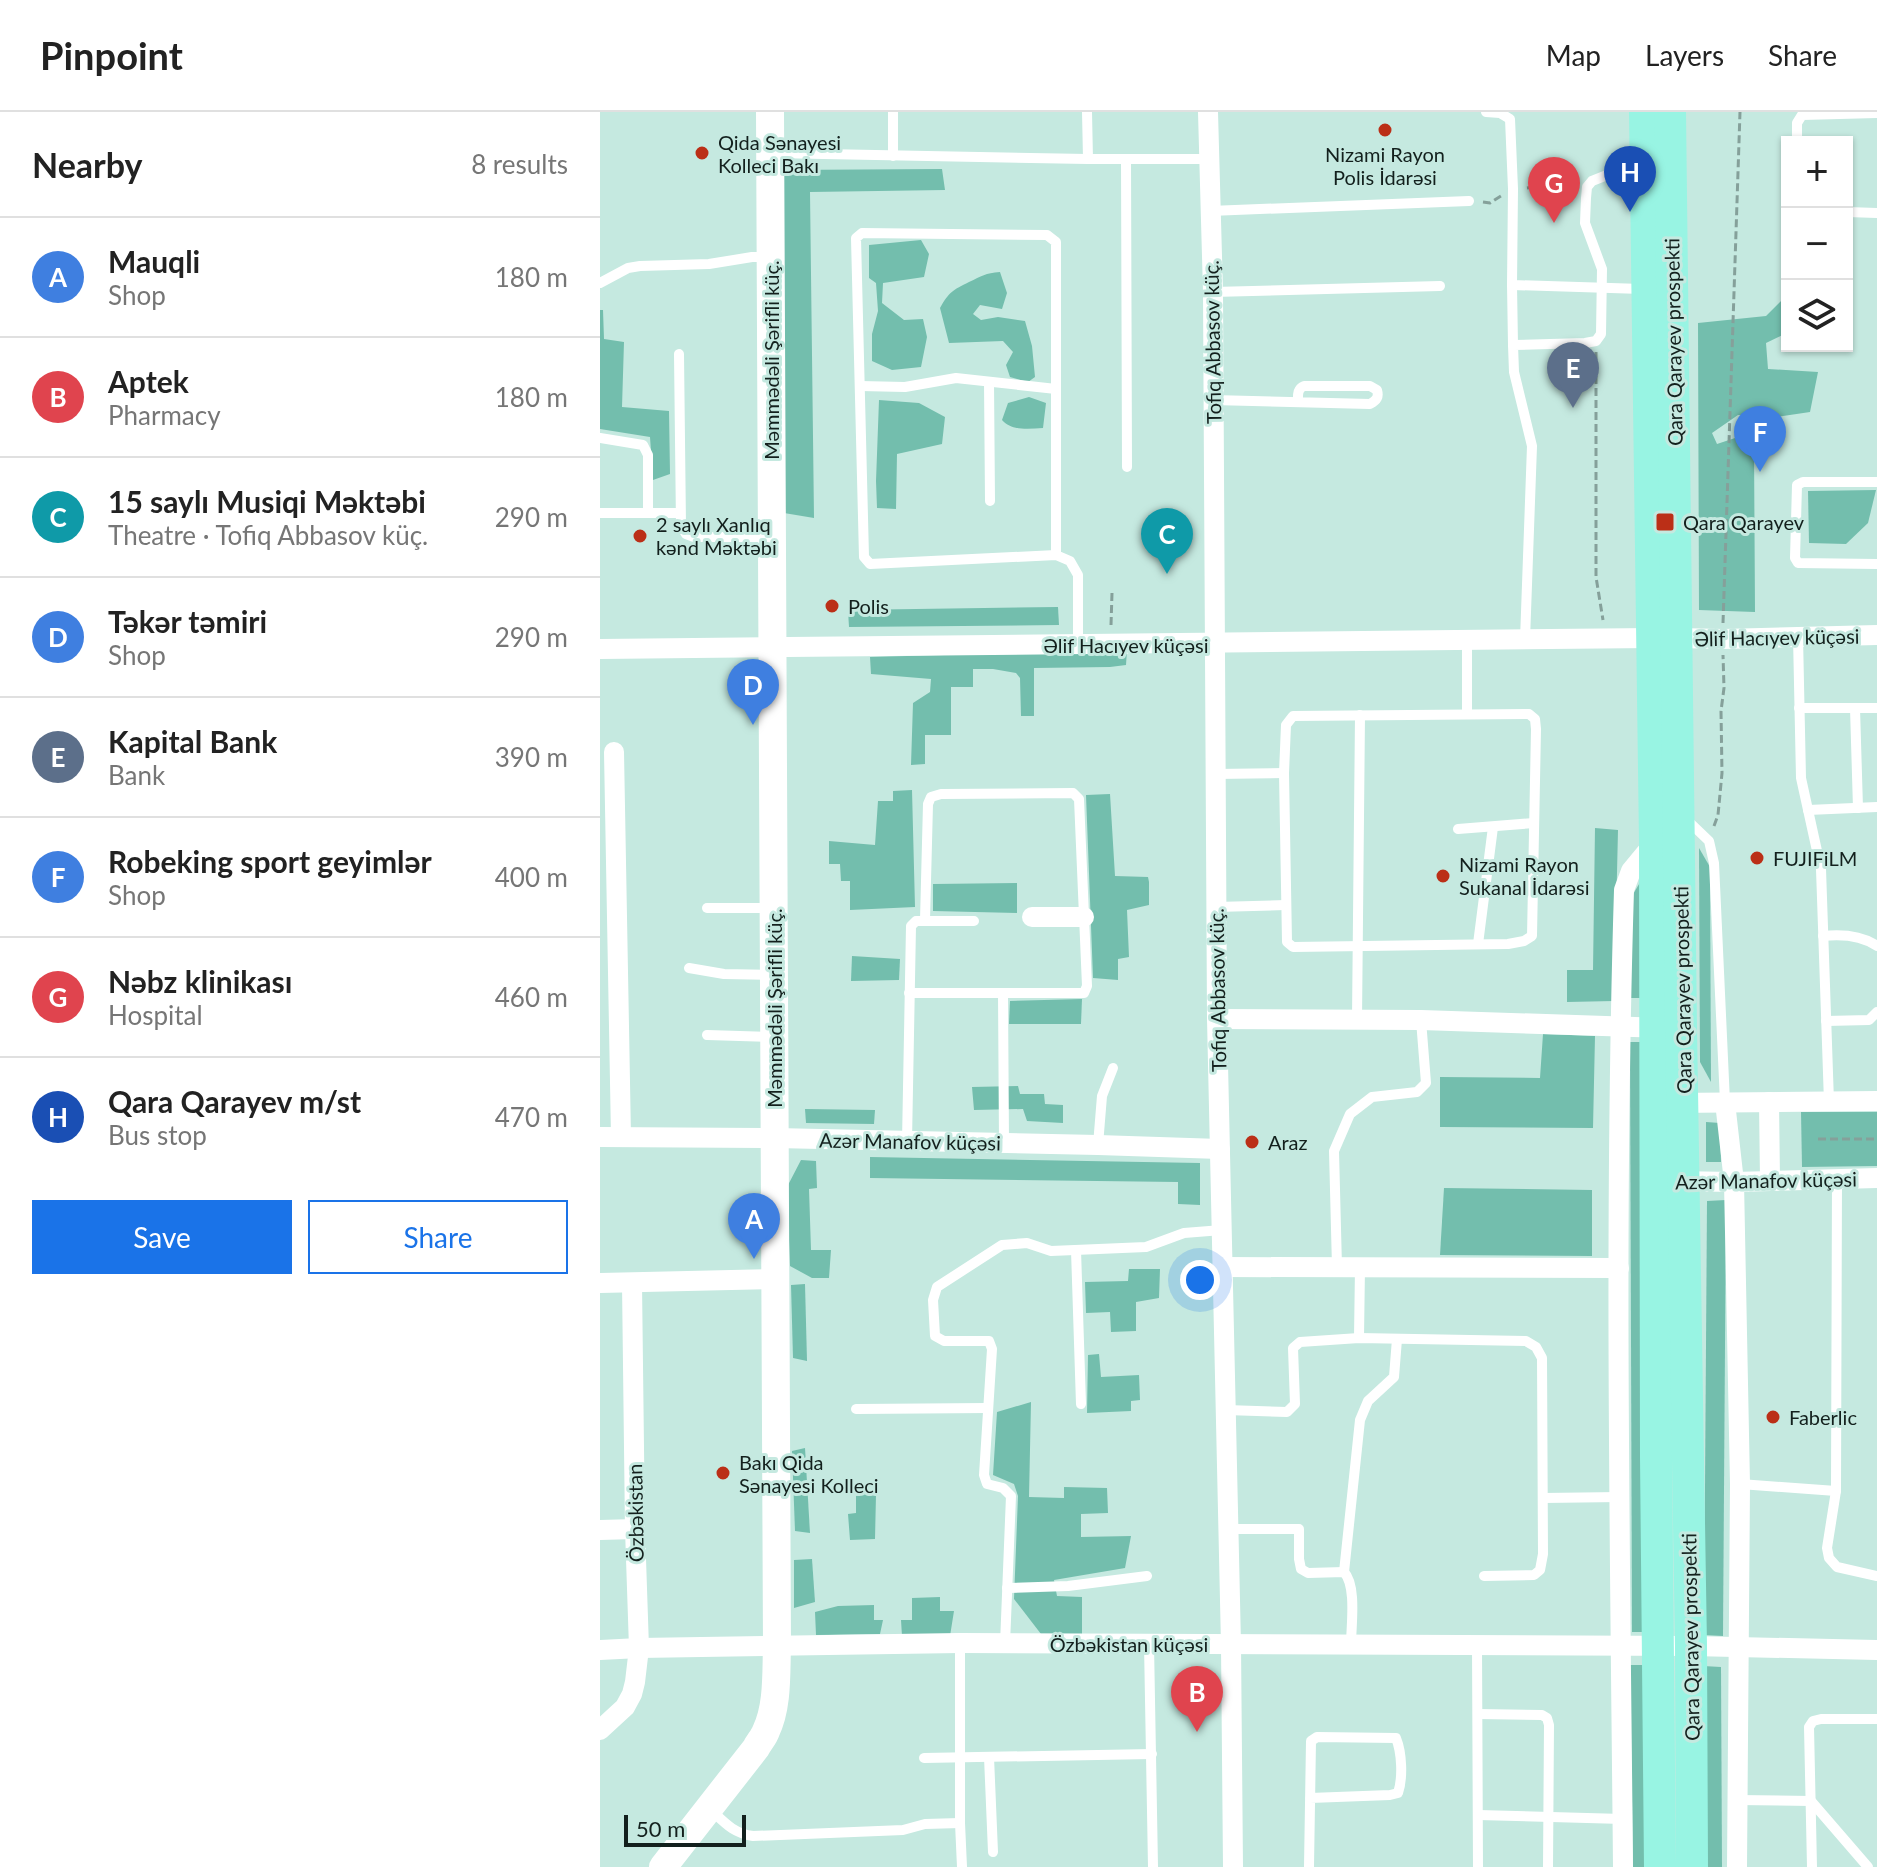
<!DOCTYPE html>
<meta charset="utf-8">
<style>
:root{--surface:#fff;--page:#f2f2f2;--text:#222;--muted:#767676;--line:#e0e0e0;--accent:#1a73e8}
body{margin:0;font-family:Lato,sans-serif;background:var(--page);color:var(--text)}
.controls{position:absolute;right:24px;top:24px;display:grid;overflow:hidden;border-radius:0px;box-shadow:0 2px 6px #0004}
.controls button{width:72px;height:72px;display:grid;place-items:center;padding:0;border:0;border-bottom:2px solid var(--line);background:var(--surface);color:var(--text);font:40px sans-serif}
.scale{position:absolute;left:24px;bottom:20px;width:122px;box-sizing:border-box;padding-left:8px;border:4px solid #13201d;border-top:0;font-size:22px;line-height:28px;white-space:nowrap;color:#13201d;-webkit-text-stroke:6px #c5e9e0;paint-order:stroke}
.you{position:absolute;left:600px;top:1168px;width:28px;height:28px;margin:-20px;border:6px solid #fff;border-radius:50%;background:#1a73e8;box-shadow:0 0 0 12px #1a73e833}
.badge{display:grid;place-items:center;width:52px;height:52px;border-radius:50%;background:var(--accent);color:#fff;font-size:26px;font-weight:700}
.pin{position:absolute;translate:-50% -66px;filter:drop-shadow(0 2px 4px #0008)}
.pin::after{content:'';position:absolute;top:42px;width:28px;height:24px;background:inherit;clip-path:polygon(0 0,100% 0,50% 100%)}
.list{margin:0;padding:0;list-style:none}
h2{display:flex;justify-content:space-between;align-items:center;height:104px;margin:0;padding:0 32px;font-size:34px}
h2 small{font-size:26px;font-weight:400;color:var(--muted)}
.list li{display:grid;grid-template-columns:52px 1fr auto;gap:24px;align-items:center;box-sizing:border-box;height:120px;padding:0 32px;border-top:2px solid var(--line)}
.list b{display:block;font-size:30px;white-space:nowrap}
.list p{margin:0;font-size:26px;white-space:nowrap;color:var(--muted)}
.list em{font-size:26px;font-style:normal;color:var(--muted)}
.actions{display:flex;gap:16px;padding:24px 32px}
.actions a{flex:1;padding:18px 0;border:2px solid var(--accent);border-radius:0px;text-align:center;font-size:28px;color:var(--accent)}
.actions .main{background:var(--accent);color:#fff}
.icon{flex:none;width:44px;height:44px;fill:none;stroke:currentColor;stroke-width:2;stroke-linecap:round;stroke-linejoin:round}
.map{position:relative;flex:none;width:1277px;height:1755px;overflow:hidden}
header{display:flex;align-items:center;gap:48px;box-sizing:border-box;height:112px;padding:0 40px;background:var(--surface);border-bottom:2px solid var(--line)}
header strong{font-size:38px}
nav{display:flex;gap:44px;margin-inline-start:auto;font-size:28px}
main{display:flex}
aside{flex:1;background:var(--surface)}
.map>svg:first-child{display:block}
</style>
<header>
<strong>Pinpoint</strong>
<nav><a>Map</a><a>Layers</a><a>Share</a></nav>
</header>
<main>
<aside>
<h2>Nearby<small>8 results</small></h2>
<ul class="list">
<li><span class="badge" style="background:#3f7fe0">A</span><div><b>Mauqli</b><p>Shop</p></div><em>180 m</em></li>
<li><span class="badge" style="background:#e0444e">B</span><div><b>Aptek</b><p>Pharmacy</p></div><em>180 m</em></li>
<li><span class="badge" style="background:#0f9aa8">C</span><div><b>15 saylı Musiqi Məktəbi</b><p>Theatre · Tofiq Abbasov küç.</p></div><em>290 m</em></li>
<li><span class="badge" style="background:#3f7fe0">D</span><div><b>Təkər təmiri</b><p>Shop</p></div><em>290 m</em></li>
<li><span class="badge" style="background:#5c6f8a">E</span><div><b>Kapital Bank</b><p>Bank</p></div><em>390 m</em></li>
<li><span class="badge" style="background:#3f7fe0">F</span><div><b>Robeking sport geyimlər</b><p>Shop</p></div><em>400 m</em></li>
<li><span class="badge" style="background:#e0444e">G</span><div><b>Nəbz klinikası</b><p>Hospital</p></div><em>460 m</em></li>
<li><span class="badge" style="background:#1a4fb4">H</span><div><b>Qara Qarayev m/st</b><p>Bus stop</p></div><em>470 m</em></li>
</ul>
<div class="actions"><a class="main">Save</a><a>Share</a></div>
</aside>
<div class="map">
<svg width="1277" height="1755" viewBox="0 0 1277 1755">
<rect width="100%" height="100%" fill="#c5e9e0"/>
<g fill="#73bead">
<polygon points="342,57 345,78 210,80 214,406 184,401 182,58"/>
<polygon points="321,128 329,142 324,165 283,171 282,191 304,208 323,207 327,225 321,255 292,258 272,249 272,222 278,199 276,171 269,166 269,133"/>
<path d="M400,160L407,181L402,197L380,193L373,202L381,208L398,205L425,209L432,234L435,265L428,270L410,265L406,253L413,240L403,229L349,231L340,196C349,180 353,178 369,170C382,164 385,161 400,160Z"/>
<polygon points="1187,183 1187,221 1166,231 1168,257 1218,260 1210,300 1177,305 1138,303 1112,321 1117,332 1138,325 1154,333 1155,500 1099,498 1098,211 1166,204"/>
<polygon points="0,198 3,198 4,227 24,230 22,295 69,299 70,362 53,368 50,325 0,317"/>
<path d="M429,285L446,291L443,316C428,317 412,319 402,308L408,291Z"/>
<polygon points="279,288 319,291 345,305 342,332 297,342 296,397 277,396 276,369"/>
<polygon points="1276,378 1268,411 1246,432 1209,431 1208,379"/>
<polygon points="458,495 459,513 249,515 248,498"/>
<polygon points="527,538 526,553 510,555 434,556 434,604 421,604 420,566 416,561 393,557 373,557 373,575 351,575 351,623 325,623 325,652 311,653 313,591 330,580 331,567 271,562 270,545"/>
<polygon points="312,678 315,795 250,798 250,769 241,769 240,752 229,752 229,729 275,733 278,689 293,689 293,679"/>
<polygon points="510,682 515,764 548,765 549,770 549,793 527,798 529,845 518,847 518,868 493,866 486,683"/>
<polygon points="995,716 1018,718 1014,889 967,890 967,858 993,858"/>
<polygon points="1099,736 1110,755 1111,970 1100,950"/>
<polygon points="1042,767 1041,886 1029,886 1032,784"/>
<polygon points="417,771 417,801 333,799 333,772"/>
<polygon points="252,844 300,847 299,868 251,869"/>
<polygon points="482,887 481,912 409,912 410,889"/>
<polygon points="943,922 995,924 993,1016 840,1015 840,965 940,966"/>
<polygon points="1030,930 1052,930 1053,1520 1032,1520"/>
<polygon points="418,974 420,982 444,982 445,992 463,993 463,1011 427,1009 423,997 374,998 372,975"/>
<polygon points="205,997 275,998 274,1012 206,1011"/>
<polygon points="1201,1000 1277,1000 1277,1054 1202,1055"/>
<polygon points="1106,1010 1120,1011 1121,1050 1106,1050"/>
<polygon points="270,1045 600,1051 600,1093 578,1092 578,1070 270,1066"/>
<polygon points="201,1048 216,1049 217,1076 209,1077 211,1138 231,1138 229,1166 212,1166 190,1154 187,1075"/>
<polygon points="844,1076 992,1078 992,1144 840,1143"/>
<polygon points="1126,1088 1123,1524 1104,1523 1107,1089"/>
<polygon points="529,1157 560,1157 559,1186 536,1190 536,1219 511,1220 510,1200 486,1201 485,1170 528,1169"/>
<polygon points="205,1172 207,1249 193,1246 191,1173"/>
<polygon points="499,1242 501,1265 539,1263 540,1288 531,1289 531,1299 487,1301 488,1243"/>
<polygon points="431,1290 429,1385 464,1386 464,1375 507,1376 508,1401 481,1402 481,1425 531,1424 525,1456 454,1468 457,1484 482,1485 482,1522 441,1522 414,1487 418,1384 414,1372 393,1363 397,1300"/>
<polygon points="205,1336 210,1421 195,1419 192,1339"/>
<polygon points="265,1382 276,1383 275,1427 250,1428 248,1402 256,1401 256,1384"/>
<polygon points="212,1447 215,1490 194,1496 194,1448"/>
<polygon points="340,1485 340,1499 354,1499 350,1524 302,1524 301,1508 312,1508 312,1486"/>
<polygon points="274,1493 274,1508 283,1508 280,1522 216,1523 215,1500 238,1494"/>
<polygon points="1030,1553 1047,1553 1050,1755 1033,1755"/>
<polygon points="1103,1554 1121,1555 1122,1755 1104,1755"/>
</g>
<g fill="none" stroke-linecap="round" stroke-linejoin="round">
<g stroke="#85a09a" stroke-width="3" stroke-dasharray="8 4" stroke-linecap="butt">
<polyline points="927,76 952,73 975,74"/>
<polyline points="883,90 890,91 901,84"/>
<polyline points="996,240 996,465 1003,508"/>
<polyline points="1123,511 1140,0"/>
<polyline points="511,513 512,481"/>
<polyline points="1114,714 1118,703 1122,661 1121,599 1124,576 1123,543"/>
<polyline points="1218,1027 1277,1027"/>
</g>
<g stroke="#fff" stroke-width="10">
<polyline points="487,0 488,47"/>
<polyline points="886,0 900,1 910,7 913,77 912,173 1042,177"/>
<polyline points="1197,30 1197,11 1202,3 1277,1"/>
<polyline points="172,41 488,47 608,47"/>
<polyline points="293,44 293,0"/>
<polyline points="526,47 527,355"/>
<polyline points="610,99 869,89"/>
<polyline points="1247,100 1277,101"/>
<polyline points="0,171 28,156 40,154 109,152 152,145 169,145"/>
<polyline points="912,173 913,233"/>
<polyline points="613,180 840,174"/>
<polyline points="79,242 81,414 86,422 94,425 170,425"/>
<polyline points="389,270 390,389"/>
<polyline points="260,274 305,275 356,266 456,277"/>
<path d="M613,288L770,292C777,288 779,285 777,278L770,274H704C697,277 698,283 698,290"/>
<polyline points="0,326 43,333 48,343 48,400"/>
<polyline points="1277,370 1203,370 1197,373 1195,446 1198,451 1277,452"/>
<polyline points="0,401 80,401"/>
<polyline points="456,443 456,130 447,123 262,121 256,126 264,445 270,452 456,443 470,449 478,463 478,533"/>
<polyline points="1198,524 1201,666 1221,757 1229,990"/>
<polyline points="925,528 932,334 914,260 913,233 985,231 996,229 1001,222 1002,157 985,111 986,86 987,75 992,69 1012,61"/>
<polyline points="867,529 867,602"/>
<polyline points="1199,596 1277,596"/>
<polyline points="1255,596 1258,696"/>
<polygon points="929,602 935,607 936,617 932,824 924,829 908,832 693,835 687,830 684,661 686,613 693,604"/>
<polyline points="615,662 684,661"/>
<polyline points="1208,698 1277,695"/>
<polyline points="1086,707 1109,729 1114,751 1125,990"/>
<polyline points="858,717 934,711"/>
<polyline points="616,795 686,793"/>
<polyline points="107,796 172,796"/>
<path d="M1223,824C1242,822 1261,823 1277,834"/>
<polyline points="878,832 893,715"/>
<polyline points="89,856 124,862 172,863"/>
<polyline points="309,881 484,881 487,874 479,687 473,681 341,682 331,685 328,692 325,808"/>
<polyline points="403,881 404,1031"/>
<polyline points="757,908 760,603"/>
<polyline points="1226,909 1269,908 1277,900"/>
<polyline points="107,923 172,925"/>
<polyline points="307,1030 311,814 316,809 374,809"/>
<polyline points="498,1033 502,984 513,956"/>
<polyline points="1237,1067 1236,1379 1227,1436 1229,1446 1237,1455 1277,1464"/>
<polyline points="476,1138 481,1292"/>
<polyline points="737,1155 734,1039 750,1002 772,985 817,980 826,971 821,908"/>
<polyline points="759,1226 760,1155"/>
<polyline points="256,1297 388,1296"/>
<polyline points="626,1298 687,1300 695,1292 693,1236 700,1230 759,1226 926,1229 936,1235 942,1246 943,1442 940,1458 934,1463 884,1464"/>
<polyline points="1140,1372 1236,1379"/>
<polyline points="943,1386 1020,1385"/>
<path d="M628,1417H699V1447L701,1457L708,1461L744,1460C757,1474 751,1514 751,1533"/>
<polyline points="744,1460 760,1308 768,1289 794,1265 797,1227"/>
<polyline points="407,1476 468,1474 547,1464"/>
<polyline points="360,1531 360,1711 362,1755"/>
<polyline points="405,1532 411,1384 403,1376 387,1372 384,1363 392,1237 389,1229 344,1229 335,1224 333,1188 337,1175 402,1133 427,1131 451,1139 546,1135 584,1121 622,1118"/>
<polyline points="549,1532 553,1755"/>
<polyline points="877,1534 878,1755"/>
<polyline points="878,1602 942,1603 947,1606 949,1613 948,1755"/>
<polyline points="389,1645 393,1740"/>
<polyline points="324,1646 552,1642"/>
<polyline points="1137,1688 1211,1689 1268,1755"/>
<path d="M110,1697C125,1711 133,1721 153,1724L303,1718L325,1712L360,1711"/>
<polyline points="878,1703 1023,1707"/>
<path d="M709,1755L711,1629L717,1625L796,1626C802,1641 803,1666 798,1681L790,1683L710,1686"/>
<polyline points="1212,1755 1209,1615 1213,1609 1221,1607 1277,1607"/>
</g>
<g stroke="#fff" stroke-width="20">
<polyline points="608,0 613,180 617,907 631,1533 633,1755"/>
<polyline points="1077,526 1123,527 1277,523"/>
<polyline points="0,537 1052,526"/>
<polyline points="14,640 21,1025"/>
<polyline points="432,805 484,805"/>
<polyline points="617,907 821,908 1065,916"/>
<polyline points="1125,990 1134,1070 1140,1372 1137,1755"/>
<polyline points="1169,990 1170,1068"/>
<polyline points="1073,991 1277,989"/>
<polyline points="0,1025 175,1026 498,1033 620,1037"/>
<polyline points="1075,1069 1134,1070 1277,1066"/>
<polyline points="622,1155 1019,1156"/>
<polyline points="0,1171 175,1167"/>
<polyline points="0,1418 35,1417"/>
<polyline points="0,1538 39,1536 360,1531 1091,1534 1277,1538"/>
<polyline points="0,1618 25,1595 32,1582 35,1570 39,1536 35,1417 32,1171"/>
<path d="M1023,1755C1020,1430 1014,1103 1024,778L1031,759L1055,730"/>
</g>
<path stroke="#fff" stroke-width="28" d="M63,1755L156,1636C159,1630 164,1625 166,1619C178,1594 176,1561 177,1534L170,0"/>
<g stroke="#98f4e3" stroke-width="32">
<polyline points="1045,0 1055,730 1056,1345 1060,1755"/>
<polyline points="1070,0 1081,916 1091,1534 1092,1755"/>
</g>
</g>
<g fill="#bb2f17" stroke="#c5e9e0" stroke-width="3">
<circle cx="785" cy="18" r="8"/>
<circle cx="102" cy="41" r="8"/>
<rect x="1055" y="400" width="20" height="20" rx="4"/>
<circle cx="40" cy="424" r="8"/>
<circle cx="232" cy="494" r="8"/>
<circle cx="1157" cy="746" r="8"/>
<circle cx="843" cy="764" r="8"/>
<circle cx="652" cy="1030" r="8"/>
<circle cx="1173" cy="1305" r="8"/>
<circle cx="123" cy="1361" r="8"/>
</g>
<g text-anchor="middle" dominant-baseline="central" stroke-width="6" stroke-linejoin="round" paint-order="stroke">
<g font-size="20" fill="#13201d" stroke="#c5e9e0" text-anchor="start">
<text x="118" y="30">Qida Sənayesi<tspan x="118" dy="23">Kolleci Bakı</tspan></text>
<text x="785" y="42" text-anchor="middle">Nizami Rayon<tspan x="785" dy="23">Polis İdarəsi</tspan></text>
<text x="1083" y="410">Qara Qarayev</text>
<text x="56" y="412">2 saylı Xanlıq<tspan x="56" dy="23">kənd Məktəbi</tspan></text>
<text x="248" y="494">Polis</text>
<text x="1173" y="746">FUJIFiLM</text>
<text x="859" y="752">Nizami Rayon<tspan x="859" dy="23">Sukanal İdarəsi</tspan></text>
<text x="668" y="1030">Araz</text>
<text x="1189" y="1305">Faberlic</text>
<text x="139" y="1350">Bakı Qida<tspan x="139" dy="23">Sənayesi Kolleci</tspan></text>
</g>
<g font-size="20" fill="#13201d" stroke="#c5e9e0">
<text transform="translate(612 230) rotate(-91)">Tofiq Abbasov küç.</text>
<text transform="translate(1073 230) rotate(-91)">Qara Qarayev prospekti</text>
<text transform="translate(171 248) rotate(-90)">Məmmədəli Şərifli küç.</text>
<text transform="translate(1177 525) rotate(-1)">Əlif Hacıyev küçəsi</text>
<text x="526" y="533">Əlif Hacıyev küçəsi</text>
<text transform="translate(617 878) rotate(-91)">Tofiq Abbasov küç.</text>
<text transform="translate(1082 878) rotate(-91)">Qara Qarayev prospekti</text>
<text transform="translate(174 896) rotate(-90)">Məmmədəli Şərifli küç.</text>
<text transform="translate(310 1029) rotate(1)">Azər Manafov küçəsi</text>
<text transform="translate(1166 1068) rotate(-1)">Azər Manafov küçəsi</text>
<text transform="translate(35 1401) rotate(-91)">Özbəkistan</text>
<text transform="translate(1090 1525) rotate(-91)">Qara Qarayev prospekti</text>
<text x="529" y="1532">Özbəkistan küçəsi</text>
</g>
</g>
</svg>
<div class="controls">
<button>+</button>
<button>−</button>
<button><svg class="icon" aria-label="layers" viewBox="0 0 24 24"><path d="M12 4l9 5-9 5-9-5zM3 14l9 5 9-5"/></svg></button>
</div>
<div class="scale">50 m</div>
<div class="you"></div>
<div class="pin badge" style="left:154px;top:1147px;background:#3f7fe0">A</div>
<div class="pin badge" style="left:597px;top:1620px;background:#e0444e">B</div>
<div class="pin badge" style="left:567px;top:462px;background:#0f9aa8">C</div>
<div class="pin badge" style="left:153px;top:613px;background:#3f7fe0">D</div>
<div class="pin badge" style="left:973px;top:296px;background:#5c6f8a">E</div>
<div class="pin badge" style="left:1160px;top:360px;background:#3f7fe0">F</div>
<div class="pin badge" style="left:954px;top:111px;background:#e0444e">G</div>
<div class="pin badge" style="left:1030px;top:100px;background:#1a4fb4">H</div>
</div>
</main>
